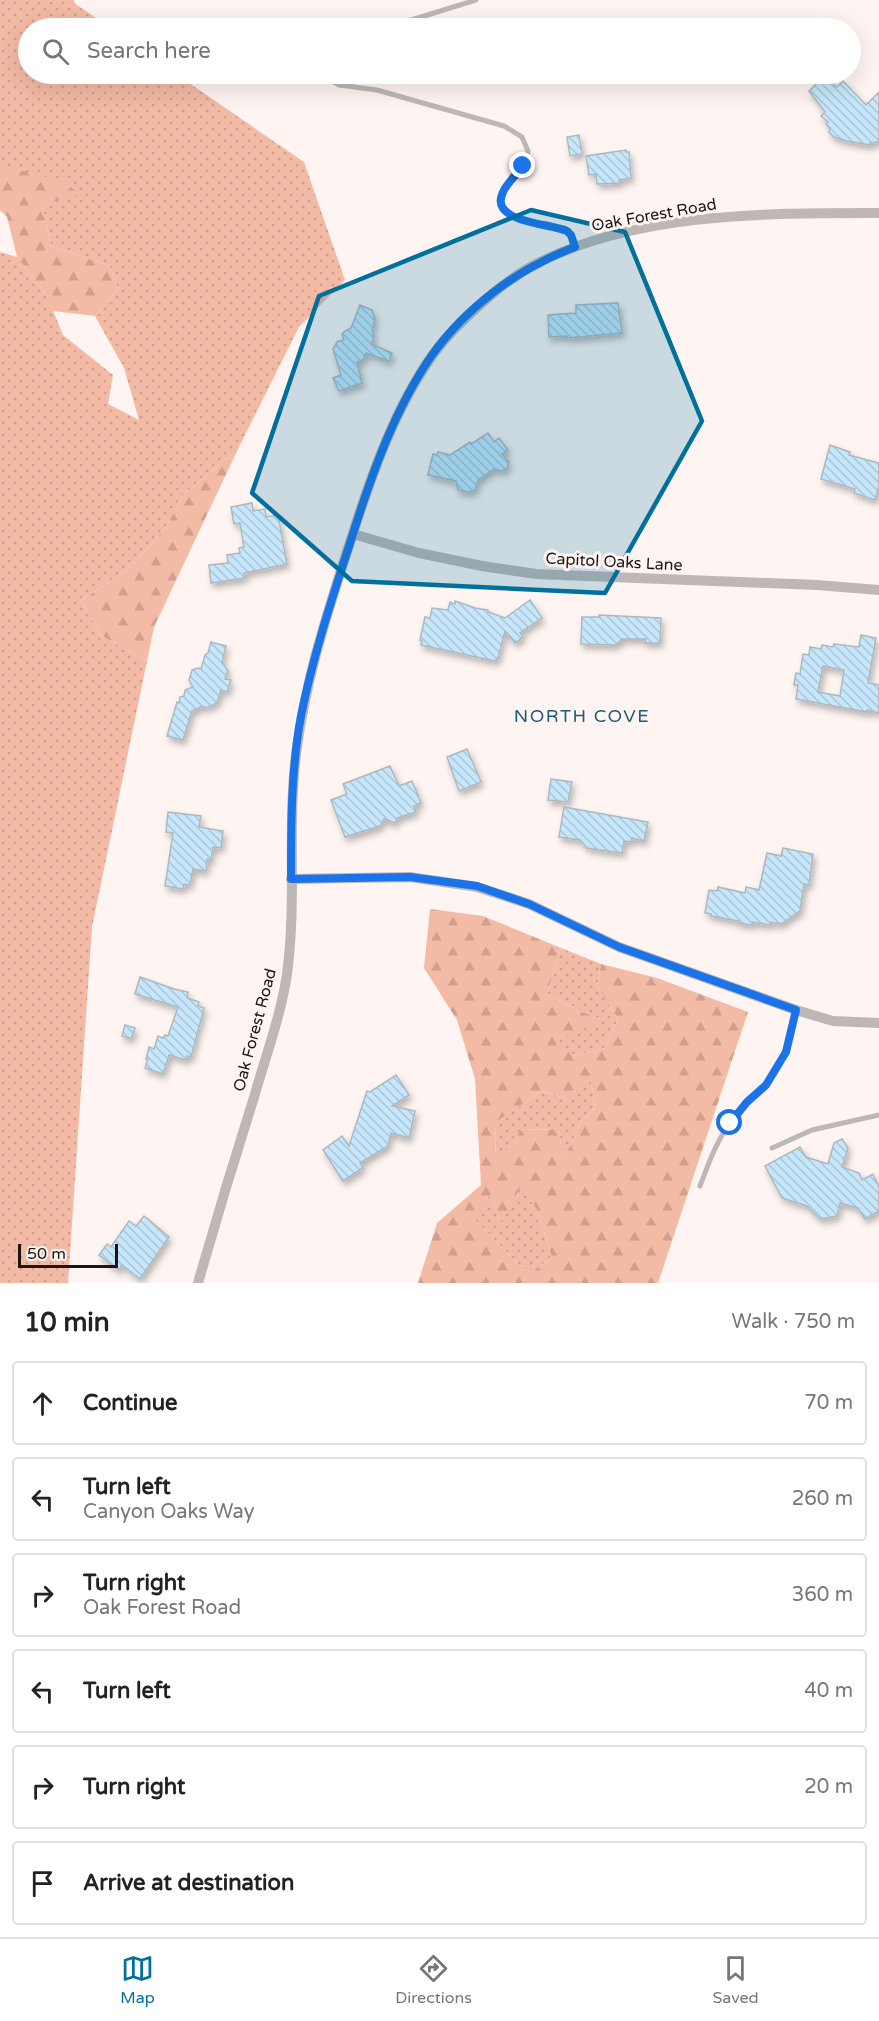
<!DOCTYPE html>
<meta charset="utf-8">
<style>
:root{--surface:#fff;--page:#f2f2f2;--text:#222;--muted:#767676;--line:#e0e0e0;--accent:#02709c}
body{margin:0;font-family:"Varela Round",sans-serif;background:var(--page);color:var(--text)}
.scale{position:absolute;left:18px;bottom:15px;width:100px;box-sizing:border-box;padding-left:6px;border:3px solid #1b1614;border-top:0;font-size:16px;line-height:21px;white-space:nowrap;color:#1b1614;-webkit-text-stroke:4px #fef5f2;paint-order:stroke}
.stop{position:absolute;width:18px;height:18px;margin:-14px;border:4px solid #1a73e8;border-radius:50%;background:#fff}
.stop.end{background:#1a73e8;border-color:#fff;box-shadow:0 2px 6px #0008}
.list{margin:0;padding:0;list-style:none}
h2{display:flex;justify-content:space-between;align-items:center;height:78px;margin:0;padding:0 24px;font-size:26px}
h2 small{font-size:20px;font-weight:400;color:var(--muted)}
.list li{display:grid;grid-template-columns:39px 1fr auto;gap:18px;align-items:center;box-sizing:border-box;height:84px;margin:0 12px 12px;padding:0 12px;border:2px solid var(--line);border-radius:6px}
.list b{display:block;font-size:22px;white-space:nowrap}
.list p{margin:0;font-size:20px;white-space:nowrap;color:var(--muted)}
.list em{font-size:20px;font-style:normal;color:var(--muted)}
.icon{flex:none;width:33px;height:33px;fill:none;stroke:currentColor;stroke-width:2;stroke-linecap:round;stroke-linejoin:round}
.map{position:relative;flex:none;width:879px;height:1283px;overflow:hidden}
.search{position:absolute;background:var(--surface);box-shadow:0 6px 24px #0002;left:18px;right:18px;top:18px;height:66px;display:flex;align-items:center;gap:15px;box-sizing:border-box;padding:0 21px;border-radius:33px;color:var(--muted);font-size:22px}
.sheet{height:654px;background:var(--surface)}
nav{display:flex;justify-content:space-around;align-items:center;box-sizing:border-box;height:84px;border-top:2px solid var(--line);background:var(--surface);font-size:16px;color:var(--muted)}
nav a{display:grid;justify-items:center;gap:3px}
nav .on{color:var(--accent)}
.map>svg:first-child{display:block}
</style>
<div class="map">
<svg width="879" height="1283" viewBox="0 0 879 1283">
<defs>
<pattern id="grass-dots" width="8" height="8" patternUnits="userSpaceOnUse" patternTransform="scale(1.5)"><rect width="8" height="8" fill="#f3baa6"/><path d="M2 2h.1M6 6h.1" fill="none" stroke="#d09f8e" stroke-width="1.8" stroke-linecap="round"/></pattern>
<pattern id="forest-firs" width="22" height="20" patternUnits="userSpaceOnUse" patternTransform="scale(1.5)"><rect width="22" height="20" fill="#f3baa6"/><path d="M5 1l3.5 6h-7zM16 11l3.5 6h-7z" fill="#d09f8e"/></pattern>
<pattern id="building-back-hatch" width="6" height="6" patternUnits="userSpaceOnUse" patternTransform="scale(1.5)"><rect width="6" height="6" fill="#c6e7fb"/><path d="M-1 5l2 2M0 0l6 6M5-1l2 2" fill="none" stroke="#aac5d6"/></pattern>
<filter id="shadow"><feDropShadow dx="2.5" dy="4.5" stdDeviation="3" flood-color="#0004"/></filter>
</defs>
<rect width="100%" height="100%" fill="#fef5f2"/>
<g fill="url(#grass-dots)">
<polygon points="0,0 74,0 74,3 111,28 28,28 28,74 176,74 304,162 345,280 299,327 238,449 183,495 166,527 131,567 81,601 102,636 147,661 92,927 68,1283 0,1283 0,252 17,257 47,296 63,335 113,375 108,404 139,420 124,368 95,316 118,289 110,266 51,246 42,205 79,193 0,165"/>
<polygon points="561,948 601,964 597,986 618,1019 605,1048 575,1056 556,1040 601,1019 582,1012 547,994"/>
<polygon points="591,1079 595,1108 581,1122 563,1162 559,1129 521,1130 495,1165 496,1122 542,1091 564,1098"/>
<polygon points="521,1185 537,1210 552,1257 531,1273 516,1262 473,1218 490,1195 500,1222"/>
</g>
<g fill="url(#forest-firs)" fill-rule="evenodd">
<polygon points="0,165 62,181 80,194 42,205 51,246 110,266 118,289 95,316 53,311 47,296 17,257 7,217 0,210"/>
<polygon points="238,449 154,627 147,661 102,636 81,601 131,567 166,527 183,495"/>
<path d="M430,909L483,916L561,948L547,994L582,1012L602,1019L557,1040L575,1056L605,1048L618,1019L597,986L601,964L657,978L748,1012L658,1283H418L437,1223L481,1185L475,1079L457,1020L424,968ZM591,1080L595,1108L581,1122L563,1161L559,1129L521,1130L495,1164L496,1122L542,1091L564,1098ZM521,1186L537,1210L552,1257L531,1273L516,1262L474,1218L490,1195L500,1223Z"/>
</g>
<g fill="url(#building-back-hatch)" stroke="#acb8c0" stroke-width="1.5" fill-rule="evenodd" filter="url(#shadow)">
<polygon points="824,76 837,87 843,81 866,105 879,92 879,142 870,143 870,145 847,141 834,137 829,132 830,128 826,124 828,122 821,116 825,112 809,91"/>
<polygon points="579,135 582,154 570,156 567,137"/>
<polygon points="626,150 626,152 629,152 631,178 619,180 620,183 597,184 596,174 589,175 586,156"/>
<polygon points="618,303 622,333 567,338 567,336 549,337 548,315 576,313 576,305"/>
<polygon points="360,305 372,310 375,319 372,331 374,336 371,344 392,353 389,361 366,353 363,360 357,362 362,383 339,391 333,378 341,375 333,349 337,342 344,340 342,334 345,331 351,328"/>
<polygon points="488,433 494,442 499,438 508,450 502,454 509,462 507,468 502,471 494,469 478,480 475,490 469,492 458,490 456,481 428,475 433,454 437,455 438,452 450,455 470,442 471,444"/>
<polygon points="830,445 850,452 849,455 879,463 879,487 875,500 854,493 855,489 821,479"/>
<polygon points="252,503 253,511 265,509 266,517 278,515 287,564 244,573 245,578 211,583 209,565 228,563 227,555 240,553 239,548 244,547 240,523 234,524 231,507"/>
<polygon points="530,600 542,618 520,633 523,637 515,643 505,631 498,658 495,661 421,645 422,641 420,640 425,617 430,618 432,608 448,610 450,602 455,604 455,601 475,608 488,610 488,612 505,618"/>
<polygon points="599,615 661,618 660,643 645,643 646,639 622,639 616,645 581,644 582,617 600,617"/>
<path d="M861,635L876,638L868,683L879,685V713L867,710V712L796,699L798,685H794L796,673L800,674L803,654L809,655L810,647L821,649L822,645L833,647L834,644L859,647ZM823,666L844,670L840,696L818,692Z"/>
<polygon points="211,642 226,646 222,662 228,671 225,679 231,680 227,692 221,690 217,703 206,708 203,706 192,711 183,740 167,736 177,702 179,703 180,697 184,696 185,690 193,687 189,680 192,670 198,668 201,669 205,655 208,653"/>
<polygon points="467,749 481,782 459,791 447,757"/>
<polygon points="390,766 399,786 412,781 421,803 414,806 416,812 397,818 395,823 384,819 380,826 345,837 331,800 347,794 343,784"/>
<polygon points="551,779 572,782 568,802 548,800"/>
<polygon points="564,807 648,822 644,841 632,838 631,842 624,841 622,853 587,848 580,840 559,837"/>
<polygon points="168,812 201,816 199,827 223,831 221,848 213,847 211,860 207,859 206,871 193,869 190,885 184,884 183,889 165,886 173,833 166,832"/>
<polygon points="783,848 813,854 809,885 804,884 800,911 781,924 771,922 770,925 753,922 752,925 738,923 739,921 711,916 711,914 705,913 709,890 717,891 718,887 745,893 746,887 759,890 767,853 781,856"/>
<polygon points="140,977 174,989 188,992 187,998 199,1002 198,1006 204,1008 191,1057 187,1056 186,1060 169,1055 163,1074 145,1068 148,1059 146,1059 149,1047 154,1049 158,1036 163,1038 165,1035 168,1036 178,1007 135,994"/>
<polygon points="125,1025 135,1028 131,1039 122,1036"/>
<polygon points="396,1075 409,1095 392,1106 415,1111 409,1138 391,1133 388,1146 360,1163 363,1168 343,1181 323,1150 342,1136 349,1146 367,1091 370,1092"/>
<polygon points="842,1139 848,1148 842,1167 859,1173 862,1180 873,1174 879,1187 879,1211 865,1219 858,1208 840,1203 837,1216 820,1219 807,1206 782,1198 765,1166 800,1147 806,1157 828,1164 834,1143"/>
<polygon points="144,1216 169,1237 140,1279 122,1265 118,1270 99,1255 107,1244 111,1247 129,1221 136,1226"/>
</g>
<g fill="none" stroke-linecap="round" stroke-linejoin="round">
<g stroke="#bdb7b5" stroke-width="5">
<polyline points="385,28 476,0"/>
<path d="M325,74L332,81L339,85L377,90L504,126L522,137L528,151C526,166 515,176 506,187C479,221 551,223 567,230L571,235L575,247"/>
<polyline points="772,1148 812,1130 879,1115"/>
<path d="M700,1186C708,1165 716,1142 730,1123C740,1109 753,1099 765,1086C784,1066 789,1036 796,1010"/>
</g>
<g stroke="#bdb7b5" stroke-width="10">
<polyline points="353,534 419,553 482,566 536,574 817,585 879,590"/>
<polyline points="291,879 410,877 477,887 529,904 619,947 796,1010 833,1021 879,1023"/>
<path d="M198,1283C216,1220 235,1157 255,1094C266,1055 281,1015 287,974C297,901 287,828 296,755C305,680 329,607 352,536C372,474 394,410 432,356C443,340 457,326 471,313C489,296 507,280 529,268C628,212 768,213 879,213"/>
</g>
</g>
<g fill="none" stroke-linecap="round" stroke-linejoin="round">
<path stroke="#1a73e8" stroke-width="8" d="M523,166C517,174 507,183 503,192C488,223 551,223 567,231L571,235L575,247C519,268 467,306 432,355C395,408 371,476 352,537C333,596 313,655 301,716C291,770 291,824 291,879L410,877L477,886L529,904L619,947L796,1010L786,1052L766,1085L747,1102L730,1123"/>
</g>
<path fill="#02709c" fill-opacity="0.2" stroke="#02709c" stroke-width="4.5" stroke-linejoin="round" d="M531,210L625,232L702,421L605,593L352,581L252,493L319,296Z"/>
<g text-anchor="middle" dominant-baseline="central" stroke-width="6" stroke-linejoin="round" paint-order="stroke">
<g font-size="16" fill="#1b1614" stroke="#fef5f2">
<text transform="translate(654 215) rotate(-10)">Oak Forest Road</text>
<text transform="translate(614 562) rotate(3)">Capitol Oaks Lane</text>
<text transform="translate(255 1030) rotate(-75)">Oak Forest Road</text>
</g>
<g font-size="18" letter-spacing="1.5" fill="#1a5978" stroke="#fef5f2">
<text x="582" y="716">NORTH COVE</text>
</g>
</g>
</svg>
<div class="scale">50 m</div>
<div class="stop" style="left:730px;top:1123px"></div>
<div class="stop end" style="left:523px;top:166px"></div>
<div class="search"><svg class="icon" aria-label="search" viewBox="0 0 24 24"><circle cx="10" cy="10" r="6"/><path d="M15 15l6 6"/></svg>Search here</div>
</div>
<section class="sheet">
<h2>10 min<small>Walk · 750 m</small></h2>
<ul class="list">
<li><svg class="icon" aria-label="ahead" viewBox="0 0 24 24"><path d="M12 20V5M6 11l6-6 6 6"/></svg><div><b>Continue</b></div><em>70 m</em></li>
<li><svg class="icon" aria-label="left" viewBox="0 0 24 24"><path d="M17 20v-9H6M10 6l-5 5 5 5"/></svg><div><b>Turn left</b><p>Canyon Oaks Way</p></div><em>260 m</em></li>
<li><svg class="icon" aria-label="right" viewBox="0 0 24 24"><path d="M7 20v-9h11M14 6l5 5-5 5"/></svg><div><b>Turn right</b><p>Oak Forest Road</p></div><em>360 m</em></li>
<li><svg class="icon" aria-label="left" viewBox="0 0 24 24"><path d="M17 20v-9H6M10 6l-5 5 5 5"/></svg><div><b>Turn left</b></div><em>40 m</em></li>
<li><svg class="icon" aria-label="right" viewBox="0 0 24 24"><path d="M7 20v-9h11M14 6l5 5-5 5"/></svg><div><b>Turn right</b></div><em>20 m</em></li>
<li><svg class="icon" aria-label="arrive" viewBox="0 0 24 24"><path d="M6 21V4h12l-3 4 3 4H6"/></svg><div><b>Arrive at destination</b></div></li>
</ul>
</section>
<nav>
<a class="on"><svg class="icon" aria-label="map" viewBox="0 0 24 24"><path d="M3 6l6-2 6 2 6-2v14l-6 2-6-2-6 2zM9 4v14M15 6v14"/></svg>Map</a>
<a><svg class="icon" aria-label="directions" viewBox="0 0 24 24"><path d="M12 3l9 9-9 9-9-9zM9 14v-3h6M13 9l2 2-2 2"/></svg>Directions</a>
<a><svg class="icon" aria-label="saved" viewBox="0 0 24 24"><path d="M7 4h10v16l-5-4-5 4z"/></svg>Saved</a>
</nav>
